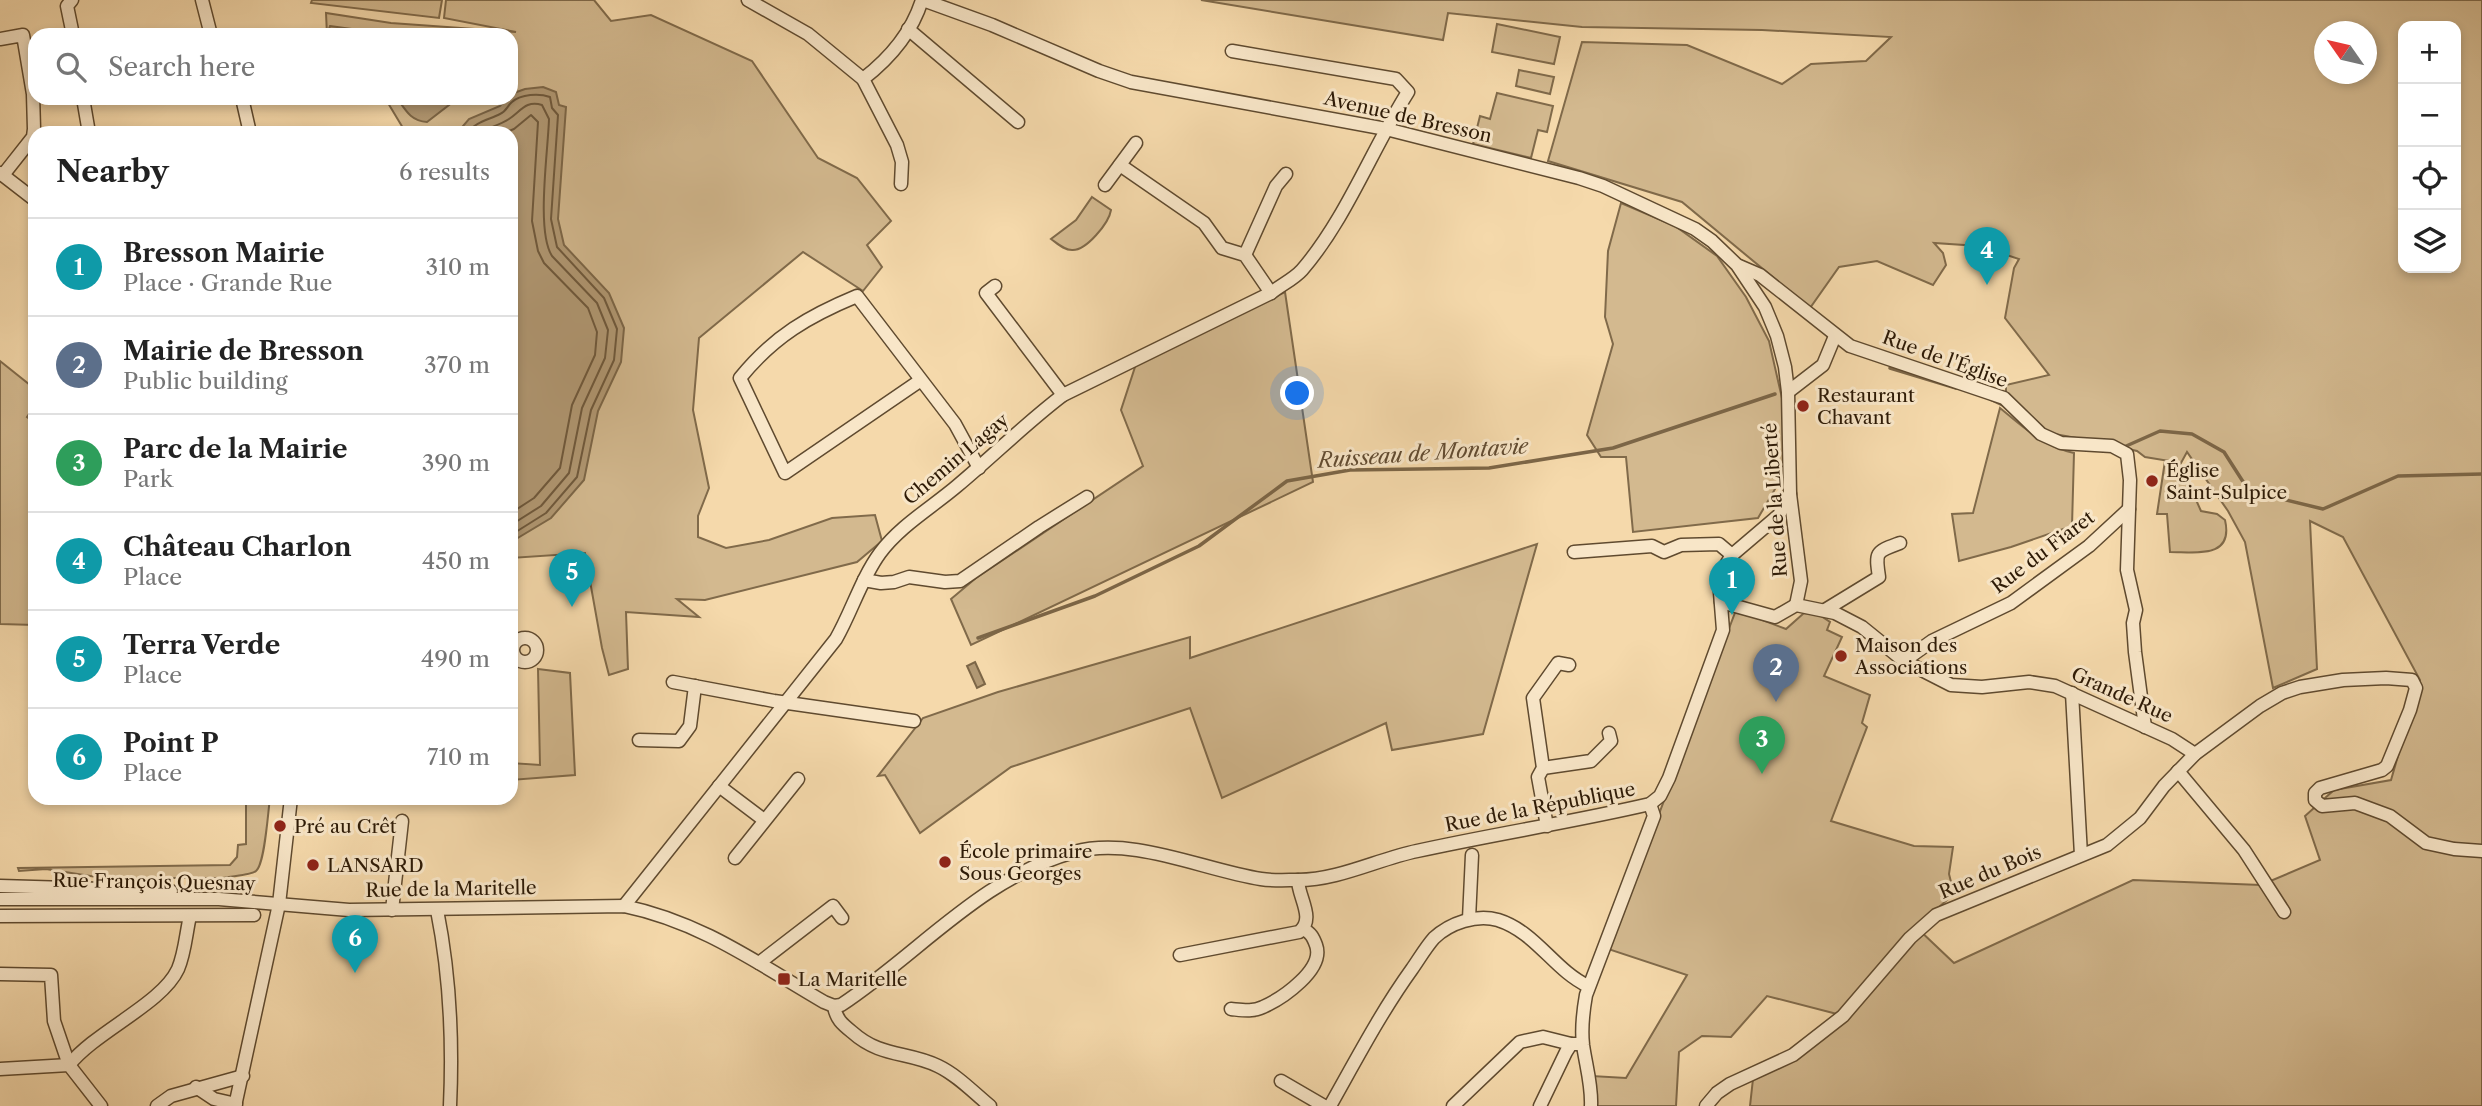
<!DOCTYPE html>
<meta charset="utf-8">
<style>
:root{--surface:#fff;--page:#f2f2f2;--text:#222;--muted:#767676;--line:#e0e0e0;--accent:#0b8043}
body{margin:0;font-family:"Libre Caslon Text",serif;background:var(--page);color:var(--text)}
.controls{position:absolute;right:21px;top:21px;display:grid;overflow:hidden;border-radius:14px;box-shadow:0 4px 10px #0003}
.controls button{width:63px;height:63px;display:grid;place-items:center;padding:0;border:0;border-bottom:2px solid var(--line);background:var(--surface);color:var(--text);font:35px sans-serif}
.compass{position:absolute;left:2314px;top:21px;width:63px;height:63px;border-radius:50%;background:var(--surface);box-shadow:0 4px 10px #0003;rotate:304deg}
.you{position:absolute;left:1298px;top:394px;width:24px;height:24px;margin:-18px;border:5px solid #fff;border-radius:50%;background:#1a73e8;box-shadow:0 0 0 10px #1a73e833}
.badge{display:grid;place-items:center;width:46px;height:46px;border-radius:50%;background:var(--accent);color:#fff;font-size:23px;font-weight:700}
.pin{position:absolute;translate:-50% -58px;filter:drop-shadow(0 2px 4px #0008)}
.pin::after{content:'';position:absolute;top:37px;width:24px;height:21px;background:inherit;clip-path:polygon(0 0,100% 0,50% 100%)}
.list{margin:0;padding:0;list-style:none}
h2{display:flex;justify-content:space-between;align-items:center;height:91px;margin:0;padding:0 28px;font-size:30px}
h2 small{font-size:23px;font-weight:400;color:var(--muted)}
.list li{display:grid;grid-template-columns:46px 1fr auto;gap:21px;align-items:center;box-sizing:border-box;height:98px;padding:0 28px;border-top:2px solid var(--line)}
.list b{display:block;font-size:26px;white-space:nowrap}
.list p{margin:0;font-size:23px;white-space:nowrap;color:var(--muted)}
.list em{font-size:23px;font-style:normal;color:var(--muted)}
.icon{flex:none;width:38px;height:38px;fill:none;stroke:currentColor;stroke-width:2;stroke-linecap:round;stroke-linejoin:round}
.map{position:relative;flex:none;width:2482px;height:1106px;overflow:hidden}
.search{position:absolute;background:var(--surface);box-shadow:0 4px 10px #0003;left:28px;top:28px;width:490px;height:77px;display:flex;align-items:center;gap:18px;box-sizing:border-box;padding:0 24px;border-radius:21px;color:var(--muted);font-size:26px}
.panel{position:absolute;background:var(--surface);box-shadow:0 4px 10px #0003;left:28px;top:126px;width:490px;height:679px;border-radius:21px}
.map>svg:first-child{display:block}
</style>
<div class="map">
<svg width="2482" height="1106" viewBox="0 0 2482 1106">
<rect width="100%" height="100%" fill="#f5d9ab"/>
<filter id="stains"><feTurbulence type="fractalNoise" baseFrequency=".00286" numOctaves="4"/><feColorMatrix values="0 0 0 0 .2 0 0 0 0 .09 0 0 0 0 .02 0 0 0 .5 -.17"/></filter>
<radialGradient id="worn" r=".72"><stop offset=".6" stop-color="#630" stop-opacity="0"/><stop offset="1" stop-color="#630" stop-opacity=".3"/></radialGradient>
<g fill="#d3b98f" stroke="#806a4a" stroke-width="2" fill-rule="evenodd">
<polygon points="312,0 442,0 439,18 311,3"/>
<polygon points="446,0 594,0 611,21 651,15 752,61 818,158 857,178 891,221 867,245 882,267 863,291 803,252 699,338 693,410 709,488 698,516 698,537 726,548 769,540 832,518 875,515 882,541 857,562 705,600 677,599 699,617 626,612 628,669 609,675 602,648 585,553 511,558 511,133 406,133 385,98 511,98 511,35 327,35 326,13 391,23 516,32 444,18"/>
<path d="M1201,0H2482V1106H1750L1753,1079L1837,1014L1767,996L1731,1037L1702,1036L1679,1052L1676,1106H1587L1592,1076L1626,1078L1687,975L1608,949L1736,610L1786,629L1804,613L1818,614L1830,622L1827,630L1842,637L1824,676L1870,695L1862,723L1867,727L1831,821L1914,846L1953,847L1949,874L1954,894L1916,927L1954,963L2133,880L2261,885L2320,860L2305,816L2334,790L2391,780L2420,680L2343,537L2310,521L2317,669L2273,688L2245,542L2228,511L2187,452L2181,463L2145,457L2137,451L2093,441L2038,431L2006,396V385L2049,375L2005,318L2014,268L2019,259L1979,246L1934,243L1943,253L1946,265L1933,285L1877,261L1839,267L1810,308L1682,202L1548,161L1582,42L1687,45L1782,84L1811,64L1866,61L1891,37L1762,30L1582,27L1448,13L1443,40ZM2403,26H2456V268H2403ZM2324,32H2366V74H2324Z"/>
<polygon points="1497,24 1560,37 1554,64 1492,52"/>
<polygon points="1519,70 1554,77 1550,94 1516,86"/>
<polygon points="1497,93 1553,106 1547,132 1538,130 1531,158 1473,144 1480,116 1490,119"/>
<path d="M1092,197L1111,210C1109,223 1086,251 1072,250C1064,250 1058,244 1051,239L1076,220Z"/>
<polygon points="1621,203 1675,226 1717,256 1746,297 1769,341 1784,407 1788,467 1758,518 1633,532 1626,457 1601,457 1587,435 1613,344 1605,317 1608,251"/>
<polygon points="1285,292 1313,482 971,645 951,599 976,578 1143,466 1121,410 1136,364"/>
<polygon points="0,361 35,389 35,405 27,417 35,423 35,625 0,624"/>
<path d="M2000,408C2023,427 2044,447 2074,453L2072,526L2011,547L1959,561L1952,514L1973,513Z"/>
<path d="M2165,461L2180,464L2201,511L2217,514L2225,520C2234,559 2196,552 2170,552L2167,514H2157Z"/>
<polygon points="1537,544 1483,734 1392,750 1386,723 1222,798 1190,708 1011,767 920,833 885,775 878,776 923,718 998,692 1190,637 1190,658"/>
<polygon points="538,669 570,673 575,775 511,780 511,763 540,765"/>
<path d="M246,798H270C268,811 265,864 256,871C252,875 231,876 223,878H103L46,869L19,871L18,868L230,865L237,857L238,845L246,844Z"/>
</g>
<g fill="#b19873" stroke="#7c6647" stroke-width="2">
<polygon points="330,26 395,35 332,35 328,32"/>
<polygon points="543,87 556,92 559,105 566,107 558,219 564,245 609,293 624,328 621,362 598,411 584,480 551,518 511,542 511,133 457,133 469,119 500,106 507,98 511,98 511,94 525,89"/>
<path d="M397,98H463L453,102L427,122C411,121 406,111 397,98Z"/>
<polygon points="975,662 985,684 977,688 967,666"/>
</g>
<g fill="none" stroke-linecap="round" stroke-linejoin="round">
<g stroke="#6f593c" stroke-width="2">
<path d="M466,133C476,122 488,120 500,114C507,111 507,106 512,102C521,94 539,93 550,97L552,108L558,115L551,219L557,247L604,298L617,329L614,360L591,410L577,477L546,513L511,535"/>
<path d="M478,133C488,128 500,125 509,119C521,111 526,100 542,105L549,119C548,152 536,231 552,256L597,303L608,330L605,358L582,408L569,473L541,506L511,525"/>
<polyline points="504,133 514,129 531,115 538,122 532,221 538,251 544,263 588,308 597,332 595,355 572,405 560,468 534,498 511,513"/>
</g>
<g stroke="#7c6647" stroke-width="3.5">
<polyline points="1890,368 1956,388"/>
<polyline points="1990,399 2005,406"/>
<polyline points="2124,447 2160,431 2192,434 2224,452 2249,491 2323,509 2398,476 2482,474"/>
<polyline points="978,638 1095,596 1199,546 1287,481 1350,470 1489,468 1613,448 1775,394"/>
</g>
<defs>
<g id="minor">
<polyline points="72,0 67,6 73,35"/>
<polyline points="202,0 211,35"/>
<polyline points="748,0 808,34 863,79"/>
<polyline points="923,0 992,25 1099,71 1131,82 1386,129 1579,178 1603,186 1695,229 1712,241 1737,265 1765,307 1777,336 1785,367 1788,392 1790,494 1801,581 1796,605"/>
<polyline points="908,29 1018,122"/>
<polyline points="0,39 23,35 33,94 34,129 33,137 3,175"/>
<polyline points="83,98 89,133"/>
<polyline points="242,98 250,133"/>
<polyline points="1120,165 1204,223 1222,248 1245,255 1271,293"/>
<polyline points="0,173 35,200"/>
<path d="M901,184L902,162L897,145L863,79C889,59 912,32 922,0"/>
<polyline points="1105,185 1136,143"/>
<polyline points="1245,255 1276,186 1286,174"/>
<polyline points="1739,266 1760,275 1850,346 2004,398 2041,434 2061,443 2112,446 2127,454 2130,480 2127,570 2136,610 2133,623 2135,652 2145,727"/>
<polyline points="995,286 986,293 1063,395"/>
<path d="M921,380L785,473L740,378C774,336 809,316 857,296L955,424L979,468"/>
<polyline points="1788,392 1823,365 1835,336"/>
<polyline points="1574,552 1652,546 1664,552 1681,545 1719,544 1732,555"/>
<polyline points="864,580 881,583 894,582 909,577 945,582 960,581 1039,527 1087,497"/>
<polyline points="1721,602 1775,617 1796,605 1835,613 1862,627 1904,661 1951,685 1982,687 2029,682 2055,686 2172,739 2195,754"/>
<path d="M1825,610L1879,577C1875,551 1876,552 1900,543"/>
<circle cx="525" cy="650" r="12"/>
<polyline points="1904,661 1932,641 2011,603 2089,546 2129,509"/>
<polyline points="673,682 774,701 914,721"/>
<polyline points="2072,693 2081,855"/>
<polyline points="639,740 679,741 690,726 695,686"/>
<polyline points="1543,768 1591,761 1611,741 1609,733"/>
<polyline points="2178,771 2244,850 2284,912"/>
<polyline points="719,786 764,820"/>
<polyline points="1547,826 1538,777 1543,768 1533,698 1558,663 1569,665"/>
<polyline points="735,858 798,779"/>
<polyline points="0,886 171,891"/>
<path d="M0,899H219L349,910L624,906C701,922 757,963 824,1002L834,1006L841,1005C920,953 980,878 1074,852C1133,836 1203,870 1261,879C1273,881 1287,880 1298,880C1339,880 1378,859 1417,851C1494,834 1573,822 1650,804L1660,796L1669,778L1723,630L1719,580L1724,568L1732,555L1779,515L1790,494"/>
<path d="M624,906L836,639C852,611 861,579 880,553C900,526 931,508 957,486C993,456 1026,423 1063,395L1271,293C1281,285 1294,279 1302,270C1346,219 1372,149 1408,92L1396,79L1232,51"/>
<polyline points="392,910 402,821"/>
<path d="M437,910C450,975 453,1040 450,1106"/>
<polyline points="0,916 254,915"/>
<polyline points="1469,919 1472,855"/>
<path d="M1180,955L1299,932C1316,919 1298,897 1298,880"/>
<polyline points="759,963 833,906 842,918"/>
<polyline points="0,974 51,975 54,1021 69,1065"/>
<path d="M834,1006C836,1019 842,1024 852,1032C881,1058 907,1051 938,1066C957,1075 973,1092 990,1106"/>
<path d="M1231,1009C1242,1010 1253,1012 1263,1007C1283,998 1325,969 1316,945C1313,937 1311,933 1303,929"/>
<path d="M69,1065C96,1031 162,1004 178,969C185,953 186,933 190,916"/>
<polyline points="0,1069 69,1065 101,1106"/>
<polyline points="1281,1081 1324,1106"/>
<polyline points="196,1087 214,1099 236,1104"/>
<polyline points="157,1106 171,1096 243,1076"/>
<polyline points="235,1106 279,904 291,798"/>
<path d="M1330,1106C1356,1060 1381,1012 1412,969C1419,959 1426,947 1434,938C1450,923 1476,914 1498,920C1536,932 1554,970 1588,986"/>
<polyline points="1453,1106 1520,1042 1543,1037 1571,1044"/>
<polyline points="1540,1106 1566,1052 1571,1044 1578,1044"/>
<path d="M1591,1106C1592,1085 1586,1066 1583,1045C1581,1028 1583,1012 1586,995L1654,816L1650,804"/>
<polyline points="1706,1106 1717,1093 1730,1084 1793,1055 1843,1016 1910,938 1936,915 2107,845 2140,818 2164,786 2195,754 2260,706 2282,693 2300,687 2343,680 2386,678 2412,680 2416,688 2410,710 2387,766 2382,770 2320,788 2315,793 2315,800 2322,806 2355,803 2390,816 2426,843 2454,849 2482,851"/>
</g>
</defs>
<use href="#minor" stroke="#5f4a2f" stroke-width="15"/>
<use href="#minor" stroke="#f8e6c8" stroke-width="12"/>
</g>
<g fill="#8f2418" stroke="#f8e6c8" stroke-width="2.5">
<circle cx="1803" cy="406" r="7"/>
<circle cx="2152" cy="481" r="7"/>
<circle cx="1841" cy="656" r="7"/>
<circle cx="280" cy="826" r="7"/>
<circle cx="945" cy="862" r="7"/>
<circle cx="313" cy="865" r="7"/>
<rect x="777" y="972" width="14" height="14" rx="3.5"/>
</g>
<g text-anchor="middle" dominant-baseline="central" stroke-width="6" stroke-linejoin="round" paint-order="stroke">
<g font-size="19" fill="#2d1a06" stroke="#f8e6c8">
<text transform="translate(1408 117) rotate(13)">Avenue de Bresson</text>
<text transform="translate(1945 359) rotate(20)">Rue de l'Église</text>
<text transform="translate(956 459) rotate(-40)">Chemin Lagay</text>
<text transform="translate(1775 500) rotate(-94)">Rue de la Liberté</text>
<text transform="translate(2043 552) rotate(-37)">Rue du Fiaret</text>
<text transform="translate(2122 695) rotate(24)">Grande Rue</text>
<text transform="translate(1540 807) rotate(-11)">Rue de la République</text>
<text transform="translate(1990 872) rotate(-23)">Rue du Bois</text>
<text transform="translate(154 882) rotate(1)">Rue François Quesnay</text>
<text transform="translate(451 889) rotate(-1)">Rue de la Maritelle</text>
</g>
<g font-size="19" fill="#2d1a06" stroke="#f8e6c8" text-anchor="start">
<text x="1817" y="395">Restaurant<tspan x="1817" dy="22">Chavant</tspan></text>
<text x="2166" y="470">Église<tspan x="2166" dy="22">Saint-Sulpice</tspan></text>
<text x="1855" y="645">Maison des<tspan x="1855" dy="22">Associations</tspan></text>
<text x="294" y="826">Pré au Crêt</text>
<text x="959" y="851">École primaire<tspan x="959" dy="22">Sous Georges</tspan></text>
<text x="327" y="865">LANSARD</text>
<text x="798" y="979">La Maritelle</text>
</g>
<g font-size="21" font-style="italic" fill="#624c32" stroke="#f8e6c8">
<text transform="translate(1423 453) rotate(-4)">Ruisseau de Montavie</text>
</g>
</g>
<rect width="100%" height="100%" filter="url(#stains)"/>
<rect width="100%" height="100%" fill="url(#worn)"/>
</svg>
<div class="controls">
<button>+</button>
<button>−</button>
<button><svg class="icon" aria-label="locate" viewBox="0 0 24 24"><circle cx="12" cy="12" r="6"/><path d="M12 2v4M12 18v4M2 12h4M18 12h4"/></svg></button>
<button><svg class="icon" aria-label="layers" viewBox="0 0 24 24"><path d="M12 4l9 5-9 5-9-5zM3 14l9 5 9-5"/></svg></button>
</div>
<svg class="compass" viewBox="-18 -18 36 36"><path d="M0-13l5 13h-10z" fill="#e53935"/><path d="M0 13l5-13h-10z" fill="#767676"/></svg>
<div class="you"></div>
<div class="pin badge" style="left:1732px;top:615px;background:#0f9aa8">1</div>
<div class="pin badge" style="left:1776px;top:702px;background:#5c6f8a">2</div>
<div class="pin badge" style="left:1762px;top:774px;background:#2e9e5b">3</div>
<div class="pin badge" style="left:1987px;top:285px;background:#0f9aa8">4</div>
<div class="pin badge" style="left:572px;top:607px;background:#0f9aa8">5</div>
<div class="pin badge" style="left:355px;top:973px;background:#0f9aa8">6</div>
<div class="search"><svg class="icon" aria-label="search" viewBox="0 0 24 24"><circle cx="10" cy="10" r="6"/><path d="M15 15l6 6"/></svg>Search here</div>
<section class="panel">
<h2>Nearby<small>6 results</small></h2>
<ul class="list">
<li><span class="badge" style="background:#0f9aa8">1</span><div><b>Bresson Mairie</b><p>Place · Grande Rue</p></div><em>310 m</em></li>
<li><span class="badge" style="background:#5c6f8a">2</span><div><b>Mairie de Bresson</b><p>Public building</p></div><em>370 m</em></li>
<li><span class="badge" style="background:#2e9e5b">3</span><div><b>Parc de la Mairie</b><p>Park</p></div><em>390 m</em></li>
<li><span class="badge" style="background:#0f9aa8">4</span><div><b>Château Charlon</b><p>Place</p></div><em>450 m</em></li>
<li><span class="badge" style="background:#0f9aa8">5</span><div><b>Terra Verde</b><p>Place</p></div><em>490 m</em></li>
<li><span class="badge" style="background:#0f9aa8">6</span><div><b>Point P</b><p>Place</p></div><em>710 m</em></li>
</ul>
</section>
</div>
